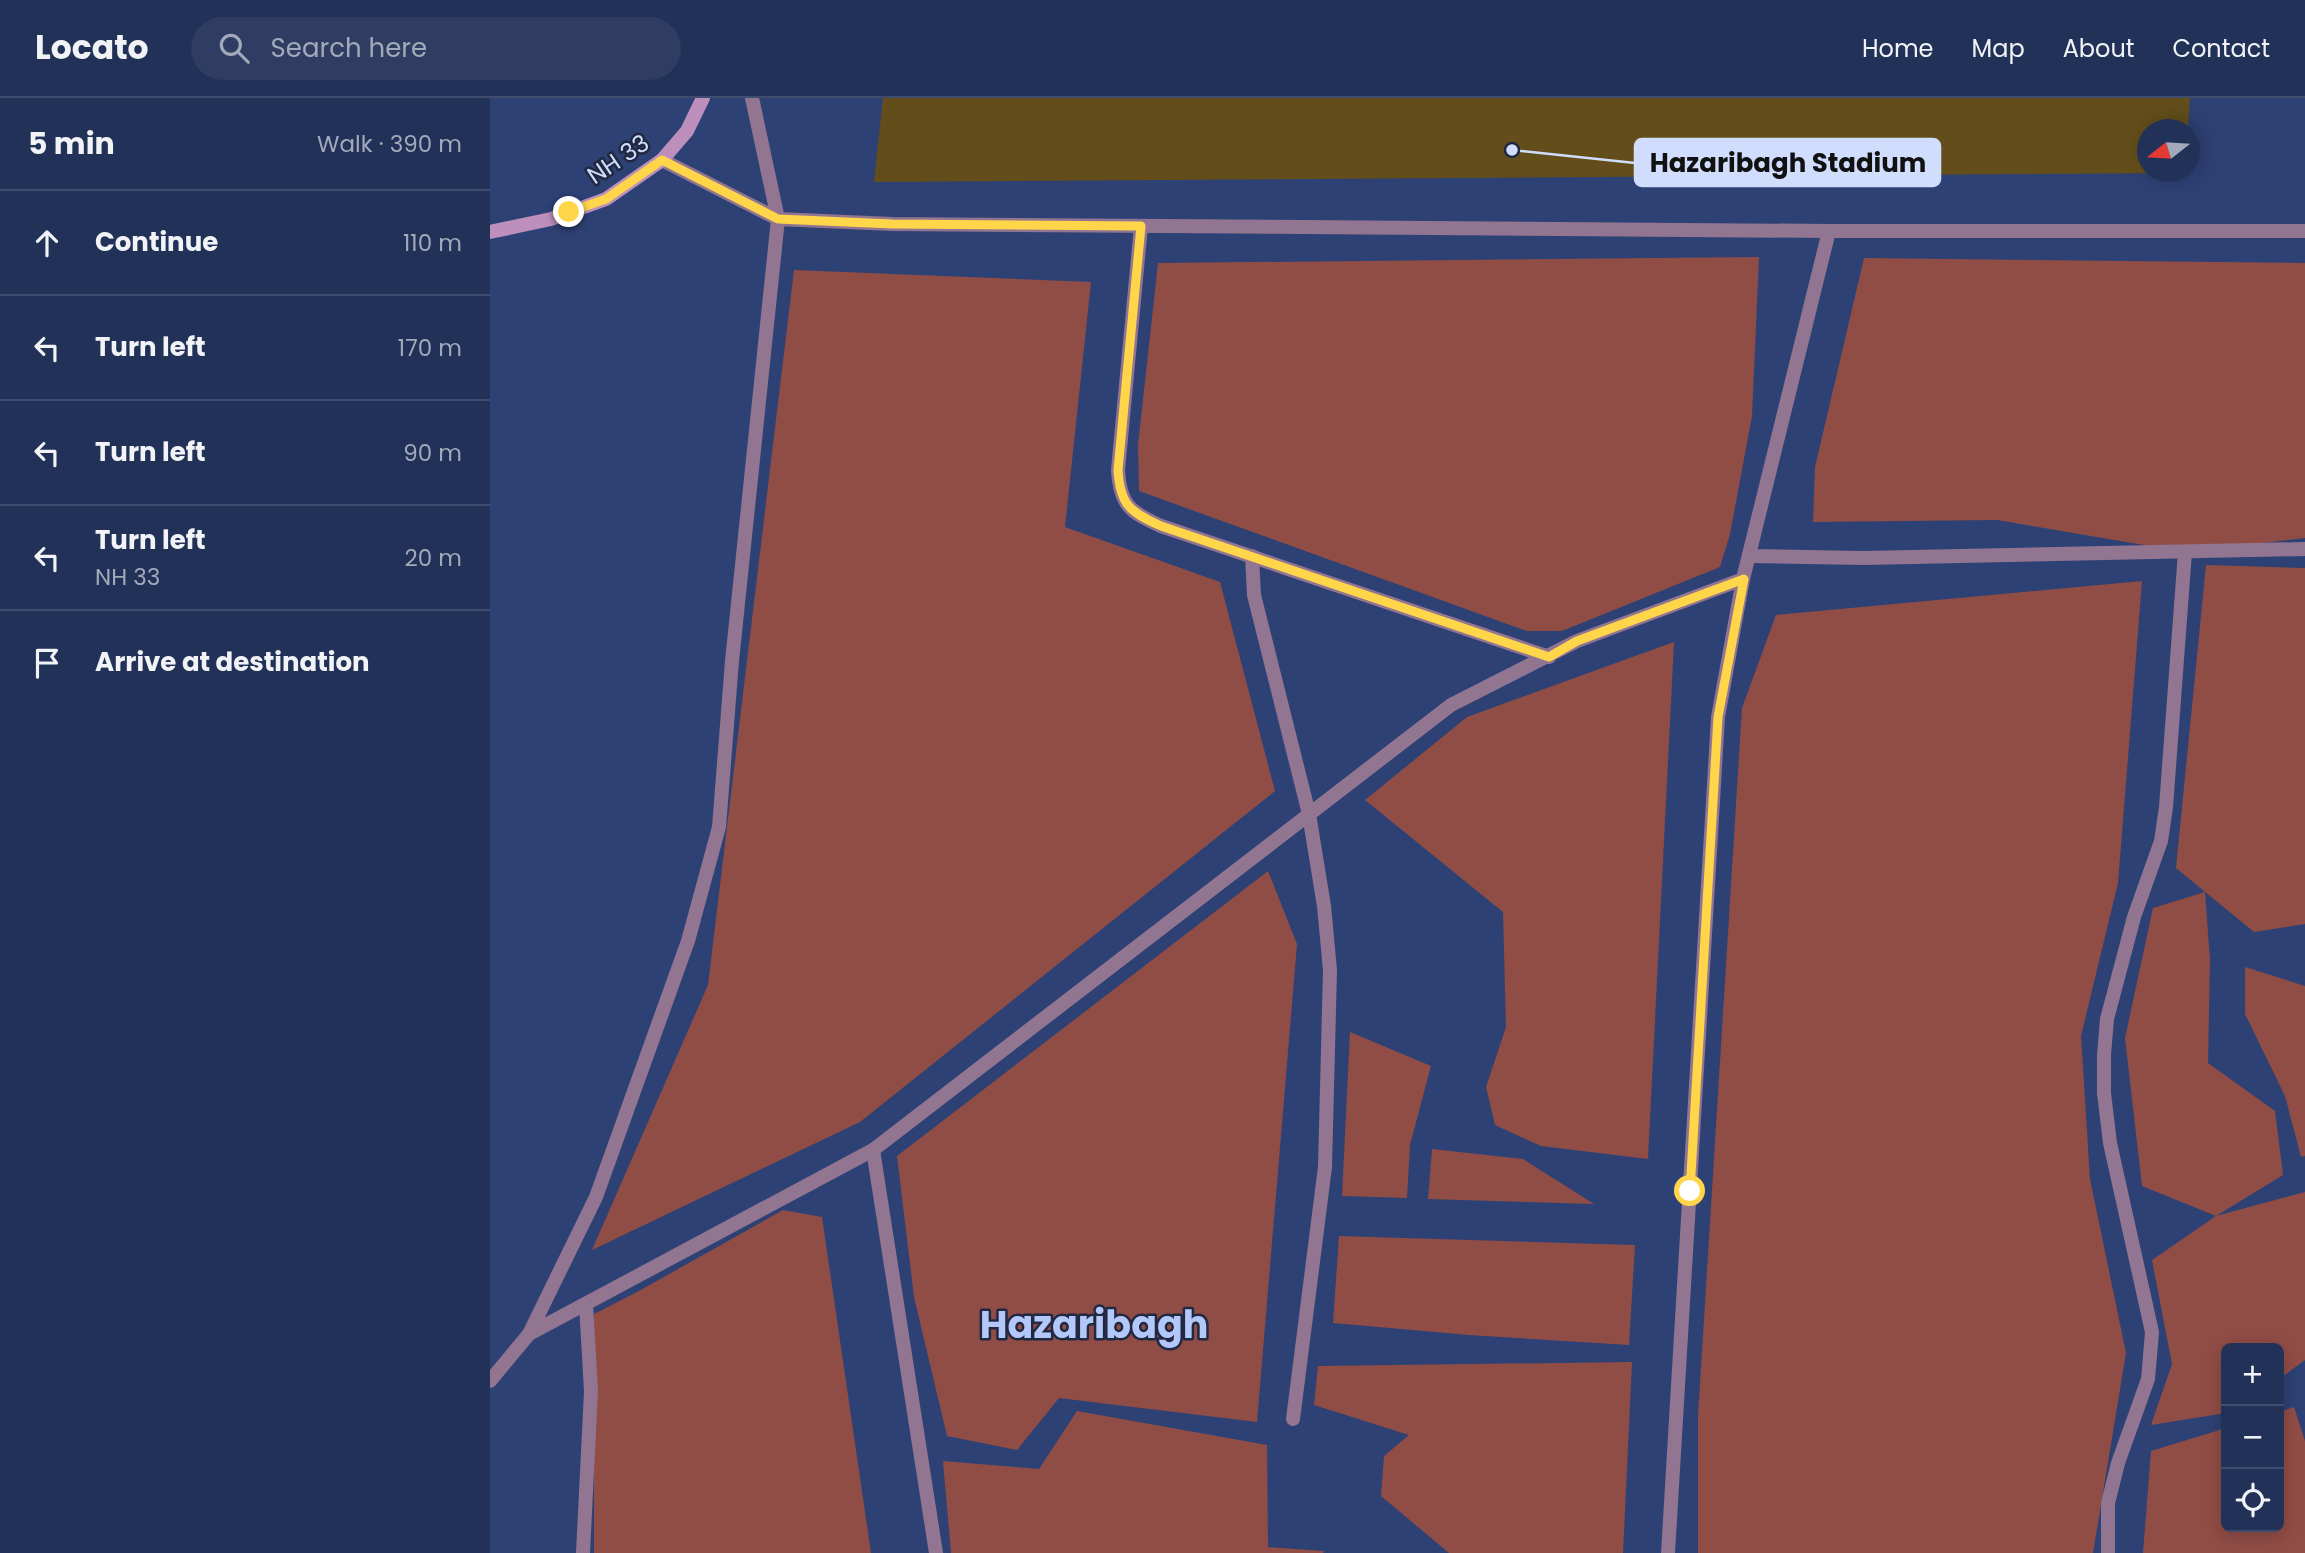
<!DOCTYPE html>
<meta charset="utf-8">
<style>
:root{--surface:#223157;--page:#2e3d61;--text:#f1f3f6;--muted:#a2a9ba;--line:#3f4c6d}
body{margin:0;font-family:Poppins,sans-serif;background:var(--page);color:var(--text)}
.controls{position:absolute;right:21px;bottom:21px;display:grid;overflow:hidden;border-radius:10px;box-shadow:0 4px 18px #0003}
.controls button{width:63px;height:63px;display:grid;place-items:center;padding:0;border:0;border-bottom:2px solid var(--line);background:var(--surface);color:var(--text);font:35px sans-serif}
.compass{position:absolute;left:1647px;top:21px;width:63px;height:63px;border-radius:50%;background:var(--surface);box-shadow:0 4px 18px #0003;rotate:253deg}
.stop{position:absolute;width:21px;height:21px;margin:-16px;border:5px solid #ffd54a;border-radius:50%;background:#fff}
.stop.end{background:#ffd54a;border-color:#fff;box-shadow:0 2px 7px #0008}
.list{margin:0;padding:0;list-style:none}
h2{display:flex;justify-content:space-between;align-items:center;height:91px;margin:0;padding:0 28px;font-size:30px}
h2 small{font-size:23px;font-weight:400;color:var(--muted)}
.list li{display:grid;grid-template-columns:46px 1fr auto;gap:21px;align-items:center;box-sizing:border-box;height:105px;padding:0 28px;border-top:2px solid var(--line)}
.list b{display:block;font-size:26px;white-space:nowrap}
.list p{margin:0;font-size:23px;white-space:nowrap;color:var(--muted)}
.list em{font-size:23px;font-style:normal;color:var(--muted)}
.icon{flex:none;width:38px;height:38px;fill:none;stroke:currentColor;stroke-width:2;stroke-linecap:round;stroke-linejoin:round}
.map{position:relative;flex:none;width:1815px;height:1455px;overflow:hidden}
header{display:flex;align-items:center;gap:42px;box-sizing:border-box;height:98px;padding:0 35px;background:var(--surface);border-bottom:2px solid var(--line)}
header strong{font-size:33px}
nav{display:flex;gap:38px;margin-inline-start:auto;font-size:24px}
.search{width:490px;height:63px;background:var(--page);display:flex;align-items:center;gap:18px;box-sizing:border-box;padding:0 24px;border-radius:38px;color:var(--muted);font-size:26px}
main{display:flex}
aside{flex:1;background:var(--surface)}
.map>svg:first-child{display:block}
</style>
<header>
<strong>Locato</strong>
<div class="search"><svg class="icon" aria-label="search" viewBox="0 0 24 24"><circle cx="10" cy="10" r="6"/><path d="M15 15l6 6"/></svg>Search here</div>
<nav><a>Home</a><a>Map</a><a>About</a><a>Contact</a></nav>
</header>
<main>
<aside>
<h2>5 min<small>Walk · 390 m</small></h2>
<ul class="list">
<li><svg class="icon" aria-label="ahead" viewBox="0 0 24 24"><path d="M12 20V5M6 11l6-6 6 6"/></svg><div><b>Continue</b></div><em>110 m</em></li>
<li><svg class="icon" aria-label="left" viewBox="0 0 24 24"><path d="M17 20v-9H6M10 6l-5 5 5 5"/></svg><div><b>Turn left</b></div><em>170 m</em></li>
<li><svg class="icon" aria-label="left" viewBox="0 0 24 24"><path d="M17 20v-9H6M10 6l-5 5 5 5"/></svg><div><b>Turn left</b></div><em>90 m</em></li>
<li><svg class="icon" aria-label="left" viewBox="0 0 24 24"><path d="M17 20v-9H6M10 6l-5 5 5 5"/></svg><div><b>Turn left</b><p>NH 33</p></div><em>20 m</em></li>
<li><svg class="icon" aria-label="arrive" viewBox="0 0 24 24"><path d="M6 21V4h12l-3 4 3 4H6"/></svg><div><b>Arrive at destination</b></div></li>
</ul>
</aside>
<div class="map">
<svg width="1815" height="1455" viewBox="0 0 1815 1455">
<rect width="100%" height="100%" fill="#2e4174"/>
<polygon fill="#634e1b" points="393,0 1700,0 1698,31 1658,32 1658,74 1697,75 384,84"/>
<g fill="#904d46">
<polygon points="1269,159 1262,318 1240,436 1230,469 1072,533 1037,533 649,393 648,347 668,165"/>
<polygon points="1374,160 1815,165 1815,440 1695,454 1507,422 1323,424 1325,369"/>
<polygon points="304,172 601,184 575,429 730,484 785,693 370,1024 102,1152 218,887"/>
<polygon points="1716,467 1815,470 1815,826 1764,834 1686,770"/>
<polygon points="1652,483 1628,785 1591,938 1600,1081 1636,1255 1603,1455 1208,1455 1208,1318 1252,610 1286,517"/>
<polygon points="1184,544 1158,1061 1051,1048 1005,1027 996,989 1016,929 1013,814 875,702 977,619"/>
<polygon points="778,773 807,846 767,1324 569,1300 527,1352 457,1338 424,1199 407,1058"/>
<polygon points="1715,794 1720,862 1718,965 1785,1013 1793,1077 1726,1118 1815,1094 1815,1262 1789,1281 1789,1250 1736,1250 1736,1315 1661,1327 1682,1266 1662,1162 1726,1118 1652,1088 1635,940 1663,810"/>
<polygon points="1755,869 1815,888 1815,1058 1811,1059 1795,998 1755,916"/>
<polygon points="860,934 941,968 920,1047 917,1100 852,1098"/>
<polygon points="942,1051 1033,1061 1104,1106 938,1101"/>
<polygon points="293,1112 332,1119 381,1455 104,1455 104,1216 149,1193"/>
<polygon points="849,1138 1145,1147 1139,1247 979,1237 843,1225"/>
<polygon points="1142,1264 1133,1455 959,1455 891,1398 894,1358 919,1337 824,1307 828,1268"/>
<polygon points="1804,1309 1815,1343 1815,1455 1653,1455 1661,1353 1736,1330 1736,1429 1789,1429 1789,1314"/>
<polygon points="587,1313 777,1347 778,1449 834,1453 833,1455 461,1455 453,1363 549,1371"/>
</g>
<g fill="none" stroke-linecap="round" stroke-linejoin="round">
<g stroke="#927591" stroke-width="14">
<polyline points="172,62 288,121 402,126 1339,133 1815,133"/>
<path d="M651,128L628,372C630,407 640,414 671,428L1059,559"/>
<polyline points="762,458 764,497 819,716 834,808 840,872 835,1069 803,1321"/>
<polyline points="1259,458 1374,460 1815,451"/>
<polyline points="383,1052 446,1455"/>
<polyline points="39,1236 383,1052 961,607 1087,543 1253,481"/>
<polyline points="0,1283 39,1236 106,1099 198,843 229,729 242,563 288,121 262,0"/>
<polyline points="93,1455 101,1293 96,1206"/>
<polyline points="1178,1455 1228,619 1253,481 1339,133"/>
<polyline points="1618,1455 1618,1405 1628,1365 1658,1281 1662,1234 1620,1045 1614,995 1614,957 1617,921 1644,819 1671,743 1676,709 1695,454"/>
</g>
<polyline stroke="#bd8fbc" stroke-width="14" points="0,134 61,121 116,101 172,62 197,33 213,0"/>
</g>
<g fill="none" stroke-linecap="round" stroke-linejoin="round">
<path stroke="#ffd54a" stroke-width="9" d="M79,114L116,101L172,62L288,121L402,126L651,128L628,372C630,407 640,414 671,428L1059,559L1087,543L1254,481L1228,619L1200,1093"/>
</g>
<g text-anchor="middle" dominant-baseline="central" stroke-width="5" stroke-linejoin="round" paint-order="stroke">
<g font-size="24" fill="#d0ddfd" stroke="#202941">
<text transform="translate(128 61) rotate(-34)">NH 33</text>
</g>
<g font-size="38" font-weight="bold" fill="#b3c7f8" stroke="#202941">
<text x="604" y="1226">Hazaribagh</text>
</g>
</g>
<path fill="none" stroke="#d0ddfd" stroke-width="2.5" d="M1022 52L1145 65"/>
<circle fill="#d0ddfd" stroke="#202941" stroke-width="2.5" cx="1022" cy="52" r="7"/>
<rect fill="#d0ddfd" stroke="#d0ddfd" stroke-width="2.5" x="1145" y="41" width="305" height="47" rx="7"/>
<g font-size="26" text-anchor="middle" font-weight="bold" fill="#111">
<text x="1298" y="74">Hazaribagh Stadium</text>
</g>
</svg>
<div class="controls">
<button>+</button>
<button>−</button>
<button><svg class="icon" aria-label="locate" viewBox="0 0 24 24"><circle cx="12" cy="12" r="6"/><path d="M12 2v4M12 18v4M2 12h4M18 12h4"/></svg></button>
</div>
<svg class="compass" viewBox="-18 -18 36 36"><path d="M0-13l5 13h-10z" fill="#e53935"/><path d="M0 13l5-13h-10z" fill="#a2a9ba"/></svg>
<div class="stop" style="left:1200px;top:1093px"></div>
<div class="stop end" style="left:79px;top:114px"></div>
</div>
</main>
